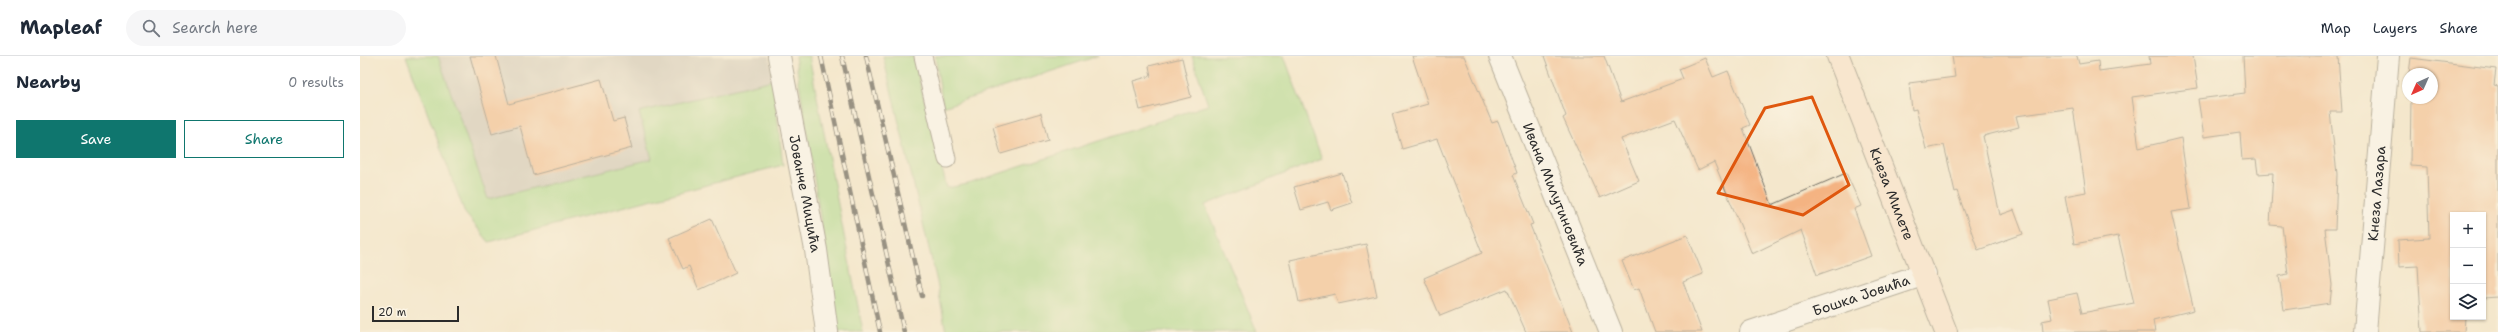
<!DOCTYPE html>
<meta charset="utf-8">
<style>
:root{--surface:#fff;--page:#f6f6f7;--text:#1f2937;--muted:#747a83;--line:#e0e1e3;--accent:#0f766e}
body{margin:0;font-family:"Shantell Sans",sans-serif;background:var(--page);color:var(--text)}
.controls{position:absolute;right:12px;bottom:12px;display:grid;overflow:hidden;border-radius:0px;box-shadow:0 1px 3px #0004}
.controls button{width:36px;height:36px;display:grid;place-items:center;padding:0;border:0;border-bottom:1px solid var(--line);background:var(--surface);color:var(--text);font:20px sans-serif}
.compass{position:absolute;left:2042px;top:12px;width:36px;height:36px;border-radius:50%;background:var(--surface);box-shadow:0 1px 3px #0004;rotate:225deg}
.scale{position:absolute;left:12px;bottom:10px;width:87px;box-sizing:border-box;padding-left:4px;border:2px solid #2b2b2b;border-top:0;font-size:11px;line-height:14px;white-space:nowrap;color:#2b2b2b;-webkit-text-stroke:3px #fcf5e5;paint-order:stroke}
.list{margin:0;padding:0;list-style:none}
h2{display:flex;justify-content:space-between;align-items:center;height:52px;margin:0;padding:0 16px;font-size:17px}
h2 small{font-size:13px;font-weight:400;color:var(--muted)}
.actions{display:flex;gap:8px;padding:12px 16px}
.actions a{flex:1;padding:9px 0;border:1px solid var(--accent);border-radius:0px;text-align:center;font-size:14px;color:var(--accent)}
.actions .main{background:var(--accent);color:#fff}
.icon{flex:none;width:22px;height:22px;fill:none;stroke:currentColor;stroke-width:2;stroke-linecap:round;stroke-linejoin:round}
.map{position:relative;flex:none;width:2138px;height:276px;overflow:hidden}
header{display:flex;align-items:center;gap:24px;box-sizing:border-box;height:56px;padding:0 20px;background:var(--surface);border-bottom:1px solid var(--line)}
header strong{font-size:19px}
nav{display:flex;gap:22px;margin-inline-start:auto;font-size:14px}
.search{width:280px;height:36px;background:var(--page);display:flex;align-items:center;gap:10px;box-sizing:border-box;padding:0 14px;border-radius:22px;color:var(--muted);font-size:15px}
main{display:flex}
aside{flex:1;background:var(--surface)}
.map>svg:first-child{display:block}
</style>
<header>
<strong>Mapleaf</strong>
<div class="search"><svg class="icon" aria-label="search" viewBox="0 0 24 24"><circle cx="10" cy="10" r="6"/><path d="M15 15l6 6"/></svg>Search here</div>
<nav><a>Map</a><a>Layers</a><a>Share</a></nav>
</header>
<main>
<aside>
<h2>Nearby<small>0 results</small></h2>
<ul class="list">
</ul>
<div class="actions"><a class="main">Save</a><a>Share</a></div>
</aside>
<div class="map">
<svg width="2138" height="276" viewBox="0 0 2138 276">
<rect width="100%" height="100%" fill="#fcf5e5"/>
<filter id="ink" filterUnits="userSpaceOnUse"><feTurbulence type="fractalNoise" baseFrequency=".025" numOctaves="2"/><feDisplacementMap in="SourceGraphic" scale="8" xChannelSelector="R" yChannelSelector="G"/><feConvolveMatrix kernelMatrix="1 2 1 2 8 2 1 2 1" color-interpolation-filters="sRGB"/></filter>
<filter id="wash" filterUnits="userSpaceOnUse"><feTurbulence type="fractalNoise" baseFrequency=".012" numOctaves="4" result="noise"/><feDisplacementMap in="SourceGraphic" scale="16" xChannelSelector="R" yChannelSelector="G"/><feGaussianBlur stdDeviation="0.9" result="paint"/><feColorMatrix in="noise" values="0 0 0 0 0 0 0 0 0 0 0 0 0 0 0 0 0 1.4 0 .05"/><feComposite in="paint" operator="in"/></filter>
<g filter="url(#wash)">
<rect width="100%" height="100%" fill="#f4e7cc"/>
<polygon fill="#c9c3b8" points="78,0 409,0 413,24 280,56 292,103 128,143"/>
<g fill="#a5da8a" stroke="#68825a">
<polygon points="46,0 78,0 128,143 292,103 279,56 413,24 423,109 129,186 105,157"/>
<polygon points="435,0 449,0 503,276 478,276"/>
<polygon points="523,0 553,0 587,132 608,128 848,49 832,0 924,0 962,103 845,149 897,276 586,276 577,226"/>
<polygon points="575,0 738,0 583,51"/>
</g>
<g id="blocks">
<g fill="#f4b382">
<polygon points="110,0 136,0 149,48 241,23 253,65 264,62 272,92 173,119 160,70 132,78"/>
<polygon points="1052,0 1104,0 1132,67 1138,65 1157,117 1153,119 1173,168 1170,169 1213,276 1166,276 1147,233 1080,260 1064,222 1122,197 1077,83 1042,93 1032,58 1068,48"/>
<polygon points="1184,0 1244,0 1261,46 1323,23 1319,13 1345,2 1353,21 1368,15 1390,69 1383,72 1412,149 1486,117 1501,150 1494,153 1511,200 1457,219 1441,174 1392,198 1354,106 1338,114 1315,63 1261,83 1279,125 1240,142 1203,62 1206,60"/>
<polygon points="1592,0 1717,0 1719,8 1738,5 1739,15 1790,8 1789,0 1833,0 1838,32 1772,41 1779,92 1821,82 1831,153 1811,156 1834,254 1793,264 1795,276 1683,276 1682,265 1692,263 1688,243 1717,237 1722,257 1774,247 1758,180 1714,188 1705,140 1726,136 1713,52 1656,60 1659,71 1623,80 1640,159 1654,154 1663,178 1618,194 1597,135 1595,136 1584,89 1566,93 1556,53 1552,54 1549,27 1595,21"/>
<polygon points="1883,0 1978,0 1982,56 1970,56 1977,118 1975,173 1965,173 1972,229 1970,247 1924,254 1919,220 1928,218 1922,170 1910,169 1913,117 1898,118 1896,103 1882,104 1880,76 1844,81 1838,43 1885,37"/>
<polygon points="822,2 831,41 780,54 773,25 791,20 789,10"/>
<polygon points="2051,2 2136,13 2134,29 2138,30 2138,241 2123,242 2123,159 2093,159 2093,261 2105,261 2104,276 2062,276 2058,210 2039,211 2038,184 2069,182 2067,111 2050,110 2051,42 2046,42 2048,26 2048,42 2072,42 2072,18 2049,18"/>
<polygon points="681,57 688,84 641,98 633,71"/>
<polygon points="982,117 992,147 971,154 968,146 941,154 934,131"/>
<polygon points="352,163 376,217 339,234 329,210 323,213 309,182"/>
<polygon points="1327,179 1343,218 1323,226 1342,276 1295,276 1279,232 1274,234 1262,205"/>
<polygon points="1006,188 1017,240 978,248 975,238 939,246 930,204"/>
</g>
</g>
</g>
<g filter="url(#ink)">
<use href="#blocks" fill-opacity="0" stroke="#716d63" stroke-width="1"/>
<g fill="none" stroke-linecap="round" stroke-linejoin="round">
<defs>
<polyline id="service" points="563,0 587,103"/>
<g id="minor">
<path id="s1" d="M419,0L456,194L467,276"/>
<path id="s2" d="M1140,0L1251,276"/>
<path id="s3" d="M1391,276L1565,218"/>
</g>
<g id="tertiary">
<path id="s4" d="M2005,276L2028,0"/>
</g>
<g id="secondary">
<path id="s5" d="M1478,0L1586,276"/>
</g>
</defs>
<use href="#service" stroke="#716d63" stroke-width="19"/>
<use href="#minor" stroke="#716d63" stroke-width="24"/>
<use href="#tertiary" stroke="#716d63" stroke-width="24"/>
<use href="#secondary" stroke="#716d63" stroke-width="24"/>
<use href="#service" stroke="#fff" stroke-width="17"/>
<use href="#minor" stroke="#fff" stroke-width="22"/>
<use href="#tertiary" stroke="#fff" stroke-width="22"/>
<use href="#secondary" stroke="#fce5d0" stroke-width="22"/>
<defs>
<g id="rail">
<polyline points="461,0 520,276"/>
<polyline points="482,0 544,276"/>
<polyline points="506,0 562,240"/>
</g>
</defs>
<use href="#rail" stroke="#2b2b2b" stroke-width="4.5"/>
<use href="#rail" stroke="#fcf5e5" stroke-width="3" stroke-dasharray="9" stroke-linecap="butt"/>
</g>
</g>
<path d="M0 0H2138V276H0ZM1452,41L1489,129L1443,159L1358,137L1405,52Z" fill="#f4e7cc" fill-opacity=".55" fill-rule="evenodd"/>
<path fill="none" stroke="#df570e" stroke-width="3" stroke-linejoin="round" d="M1452,41L1489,129L1443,159L1358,137L1405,52Z"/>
<g text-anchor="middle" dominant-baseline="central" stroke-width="4" stroke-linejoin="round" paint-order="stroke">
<g font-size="14" fill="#2b2b2b" stroke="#fcf5e5">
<text stroke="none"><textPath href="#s1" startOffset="140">Јованче Мицића</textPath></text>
<text stroke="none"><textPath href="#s2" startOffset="149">Ивана Милутиновића</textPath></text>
<text stroke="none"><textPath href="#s5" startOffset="148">Кнеза Милете</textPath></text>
<text stroke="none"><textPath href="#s4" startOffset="139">Кнеза Лазара</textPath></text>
<text stroke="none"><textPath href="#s3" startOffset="116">Бошка Јовића</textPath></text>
</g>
</g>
</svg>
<div class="controls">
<button>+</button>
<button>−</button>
<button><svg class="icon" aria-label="layers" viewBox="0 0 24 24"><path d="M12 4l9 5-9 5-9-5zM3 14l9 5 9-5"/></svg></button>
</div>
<svg class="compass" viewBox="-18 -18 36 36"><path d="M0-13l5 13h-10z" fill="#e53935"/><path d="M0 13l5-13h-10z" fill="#747a83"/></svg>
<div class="scale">20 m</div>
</div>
</main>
